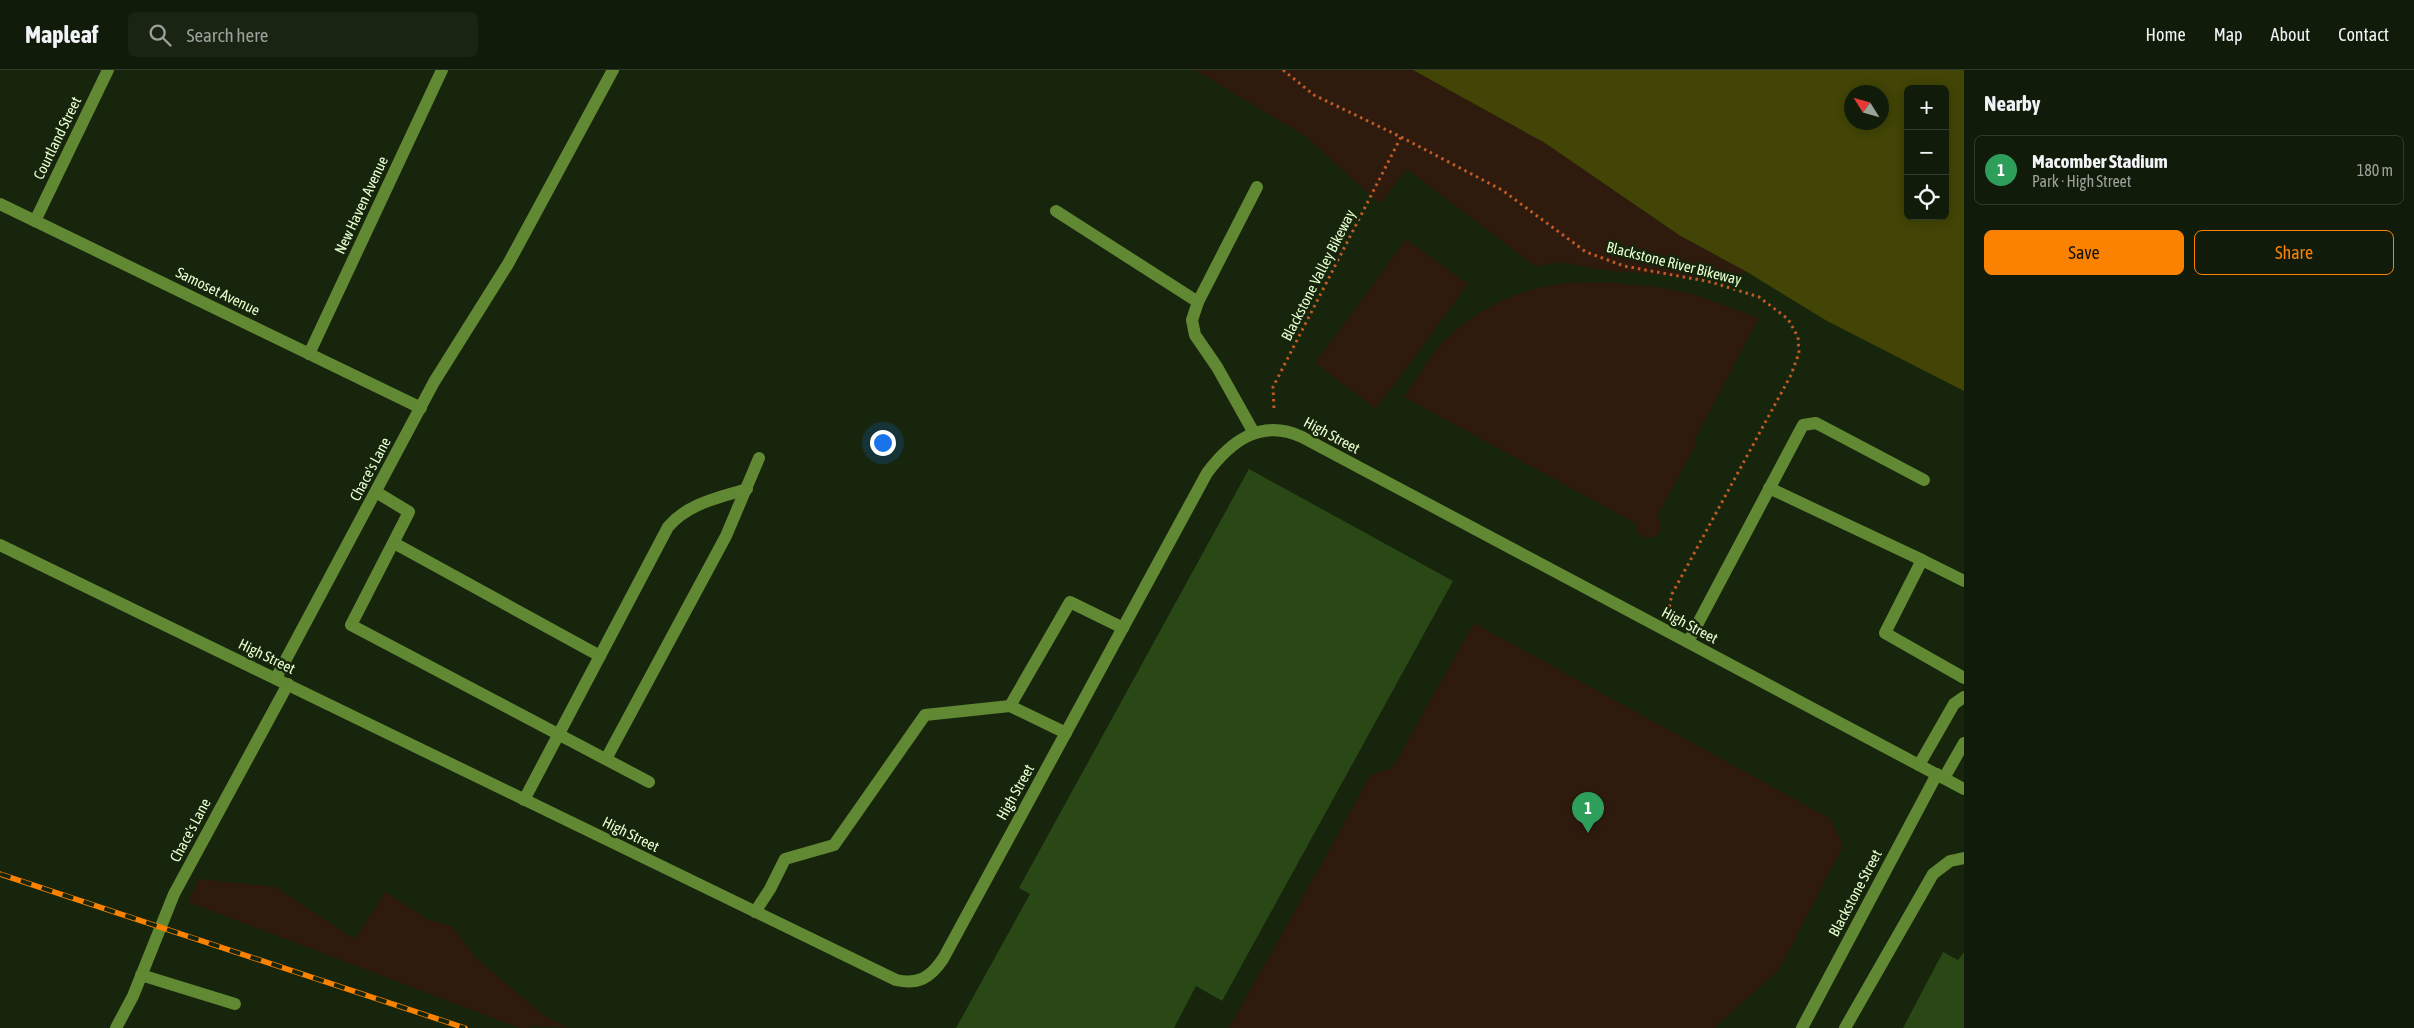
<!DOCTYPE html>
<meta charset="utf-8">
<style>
:root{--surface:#101c09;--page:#192512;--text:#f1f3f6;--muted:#9ca19c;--line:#303a2a;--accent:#fb8200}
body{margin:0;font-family:"Asap Condensed",sans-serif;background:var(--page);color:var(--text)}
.controls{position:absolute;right:15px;top:15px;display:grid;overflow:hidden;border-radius:8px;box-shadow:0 2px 12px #0003}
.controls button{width:45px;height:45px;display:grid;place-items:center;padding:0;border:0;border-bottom:1px solid var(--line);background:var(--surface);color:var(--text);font:25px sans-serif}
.compass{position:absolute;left:1844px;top:15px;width:45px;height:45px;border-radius:50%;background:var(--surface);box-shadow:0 2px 12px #0003;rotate:307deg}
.you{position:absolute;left:882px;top:372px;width:18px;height:18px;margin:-12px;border:4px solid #fff;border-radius:50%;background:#1a73e8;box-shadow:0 0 0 8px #1a73e833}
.badge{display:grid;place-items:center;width:32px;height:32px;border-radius:50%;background:var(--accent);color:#fff;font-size:16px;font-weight:700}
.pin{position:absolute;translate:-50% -41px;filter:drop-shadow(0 1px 2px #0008)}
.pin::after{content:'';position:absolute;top:26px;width:18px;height:15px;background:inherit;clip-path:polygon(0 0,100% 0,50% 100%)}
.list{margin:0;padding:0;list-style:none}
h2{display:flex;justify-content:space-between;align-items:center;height:65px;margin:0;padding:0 20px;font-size:21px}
h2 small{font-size:16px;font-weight:400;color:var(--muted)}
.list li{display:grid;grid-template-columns:32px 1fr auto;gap:15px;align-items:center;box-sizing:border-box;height:70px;margin:0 10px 10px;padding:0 10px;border:1px solid var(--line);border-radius:8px}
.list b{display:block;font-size:19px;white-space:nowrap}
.list p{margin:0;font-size:16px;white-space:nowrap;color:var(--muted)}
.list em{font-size:16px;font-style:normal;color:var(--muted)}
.actions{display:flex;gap:10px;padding:15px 20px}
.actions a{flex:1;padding:11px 0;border:1px solid var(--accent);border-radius:8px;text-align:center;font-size:18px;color:var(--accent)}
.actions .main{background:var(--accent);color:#111}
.icon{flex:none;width:28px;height:28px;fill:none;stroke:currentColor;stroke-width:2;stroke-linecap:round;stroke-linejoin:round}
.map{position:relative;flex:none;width:1964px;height:958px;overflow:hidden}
header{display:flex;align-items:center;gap:30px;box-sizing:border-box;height:70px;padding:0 25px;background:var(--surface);border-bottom:1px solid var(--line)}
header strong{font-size:24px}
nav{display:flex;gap:28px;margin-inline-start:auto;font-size:18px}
.search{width:350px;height:45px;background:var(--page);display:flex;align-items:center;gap:12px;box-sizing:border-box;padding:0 18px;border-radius:8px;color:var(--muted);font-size:19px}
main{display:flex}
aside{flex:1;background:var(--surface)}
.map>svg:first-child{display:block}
</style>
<header>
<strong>Mapleaf</strong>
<div class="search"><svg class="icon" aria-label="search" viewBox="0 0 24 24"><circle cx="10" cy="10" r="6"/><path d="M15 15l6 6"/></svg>Search here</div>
<nav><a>Home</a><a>Map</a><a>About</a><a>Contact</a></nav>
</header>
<main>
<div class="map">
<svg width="1964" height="958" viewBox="0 0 1964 958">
<rect width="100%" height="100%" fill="#16250c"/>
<g fill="#2f1b0e">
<polygon points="1195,0 1413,0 1545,73 1679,165 1747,202 1704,209 1605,200 1559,192 1536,197 1407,99 1380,134 1305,66"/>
<polygon points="1406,169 1468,214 1376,339 1315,293"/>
<path d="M1605,212L1658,217L1693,224L1759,248L1694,371L1697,373L1657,447L1661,454L1660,463C1650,471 1642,469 1635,458V453L1404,327C1417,309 1429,287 1444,271C1474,241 1517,219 1559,214C1574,212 1590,213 1605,212Z"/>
<polygon points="1474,553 1831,749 1843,776 1779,900 1714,958 1229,958 1371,705 1392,698"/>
<polygon points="199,809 275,817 355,869 385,822 429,850 452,856 474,886 543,945 570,958 529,956 529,958 519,958 188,832"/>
</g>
<path fill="#424505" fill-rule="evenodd" d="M1413,0H1964V321L1827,251L1747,202L1679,165L1545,73ZM1908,19H1945V146H1908ZM1852,22H1882V52H1852Z"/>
<g fill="#294816">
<polygon points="1249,399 1453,511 1222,931 1196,916 1174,958 956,958 1030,824 1019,818"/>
<polygon points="1943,882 1958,890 1964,882 1964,958 1903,958"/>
</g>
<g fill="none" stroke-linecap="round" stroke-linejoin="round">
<g stroke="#c05b23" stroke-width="3" stroke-dasharray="2.5 4" stroke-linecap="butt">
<polyline points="1283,0 1314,25 1401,67 1502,120 1586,182 1624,196 1711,212 1759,227 1788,249 1798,267 1799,283 1791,305 1672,524 1669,539"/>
<polyline points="1274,338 1273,317 1401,67"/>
</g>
<g stroke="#618833" stroke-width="12">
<polyline points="0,134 421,338"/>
<polyline points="1056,141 1198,232"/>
<polyline points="35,151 108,0"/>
<polyline points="309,284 442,0"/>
<polyline points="1254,363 1217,297 1195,265 1192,250 1198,232 1257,117"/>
<polyline points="1769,418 1922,490"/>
<polyline points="376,422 409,442 351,555 649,712"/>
<polyline points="394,473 600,586"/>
<path d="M0,475L896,910C918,915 930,908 943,889L1207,403C1231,371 1261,348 1302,367L1964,719"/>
<polyline points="1964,511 1922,490 1885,563 1964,608"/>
<polyline points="1688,572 1803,355 1816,353 1924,410"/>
<polyline points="276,608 434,312 508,194 613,0"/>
<polyline points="1010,636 1070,532 1123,558"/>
<polyline points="606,689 726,466 759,388"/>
<polyline points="1919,695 1954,634 1964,627"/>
<polyline points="1944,708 1964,673"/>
<path d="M524,730L668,457C688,433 719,428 747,419"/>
<polyline points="755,842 770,819 785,789 834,775 925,645 1010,636 1066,663"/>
<polyline points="141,905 235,934"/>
<polyline points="116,958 133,926 174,824 288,614"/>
<polyline points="1802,958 1937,704"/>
<polyline points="1845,958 1933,804 1950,791 1964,788"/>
</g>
<defs>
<polyline id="rail" points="0,804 465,958"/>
</defs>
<use href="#rail" stroke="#fb8200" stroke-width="5.5"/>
<use href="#rail" stroke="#16250c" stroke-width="4" stroke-dasharray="11" stroke-linecap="butt"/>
</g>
<g text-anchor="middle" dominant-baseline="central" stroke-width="5" stroke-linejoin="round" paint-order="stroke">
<g font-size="15" fill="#e6ffd0" stroke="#16250c">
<text transform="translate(57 68) rotate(-64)">Courtland Street</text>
<text transform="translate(361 135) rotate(-65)">New Haven Avenue</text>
<text transform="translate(1674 193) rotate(14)">Blackstone River Bikeway</text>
<text transform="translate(1318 205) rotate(-63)">Blackstone Valley Bikeway</text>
<text transform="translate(218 221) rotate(26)">Samoset Avenue</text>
<text transform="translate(1332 365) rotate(28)">High Street</text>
<text transform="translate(370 399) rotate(-62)">Chace's Lane</text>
<text transform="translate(1690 555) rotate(28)">High Street</text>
<text transform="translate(267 586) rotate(26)">High Street</text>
<text transform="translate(1015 722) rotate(-61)">High Street</text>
<text transform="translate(190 760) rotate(-62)">Chace's Lane</text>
<text transform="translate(631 764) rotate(26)">High Street</text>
<text transform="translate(1855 823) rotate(-62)">Blackstone Street</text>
</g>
</g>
</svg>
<div class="controls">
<button>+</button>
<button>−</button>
<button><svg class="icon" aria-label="locate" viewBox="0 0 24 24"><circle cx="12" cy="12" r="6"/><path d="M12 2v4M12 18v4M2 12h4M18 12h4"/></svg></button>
</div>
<svg class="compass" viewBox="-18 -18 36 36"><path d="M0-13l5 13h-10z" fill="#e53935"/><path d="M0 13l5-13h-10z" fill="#9ca19c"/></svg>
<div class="you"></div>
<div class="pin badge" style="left:1588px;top:763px;background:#2e9e5b">1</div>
</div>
<aside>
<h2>Nearby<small></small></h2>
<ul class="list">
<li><span class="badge" style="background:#2e9e5b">1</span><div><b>Macomber Stadium</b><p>Park · High Street</p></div><em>180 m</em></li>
</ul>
<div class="actions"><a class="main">Save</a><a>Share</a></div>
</aside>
</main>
